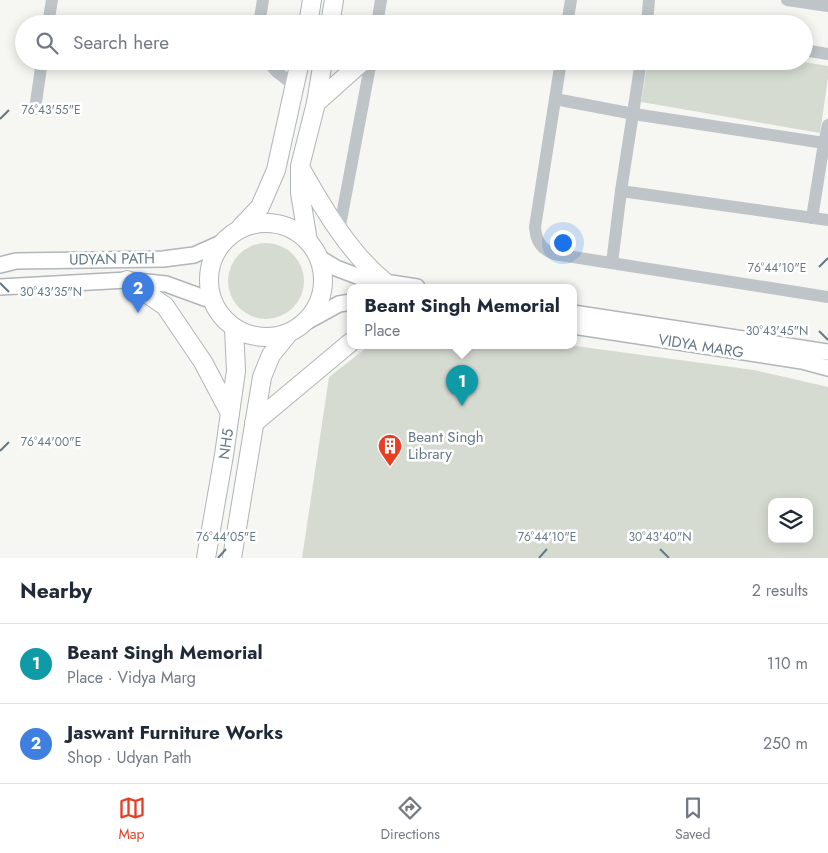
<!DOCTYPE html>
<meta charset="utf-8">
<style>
:root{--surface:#fff;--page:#f2f2f3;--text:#1f2937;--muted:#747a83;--line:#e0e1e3;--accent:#e63f23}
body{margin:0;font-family:Jost,sans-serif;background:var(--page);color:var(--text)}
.controls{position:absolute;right:15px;bottom:15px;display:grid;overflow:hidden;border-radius:10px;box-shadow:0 2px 12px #0003}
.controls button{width:45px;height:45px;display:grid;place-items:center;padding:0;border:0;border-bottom:1px solid var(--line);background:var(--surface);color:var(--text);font:25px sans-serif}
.you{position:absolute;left:562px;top:242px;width:18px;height:18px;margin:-12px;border:4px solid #fff;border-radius:50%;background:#1a73e8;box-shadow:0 0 0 8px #1a73e833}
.badge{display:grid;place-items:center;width:32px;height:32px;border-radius:50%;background:var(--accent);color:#fff;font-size:16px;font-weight:700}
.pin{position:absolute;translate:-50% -41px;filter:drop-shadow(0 1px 2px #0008)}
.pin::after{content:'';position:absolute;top:26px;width:18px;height:15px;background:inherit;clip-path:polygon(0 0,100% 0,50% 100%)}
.popup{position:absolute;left:347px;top:284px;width:230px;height:65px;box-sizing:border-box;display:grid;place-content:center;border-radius:10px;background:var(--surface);filter:drop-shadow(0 1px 4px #0005);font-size:16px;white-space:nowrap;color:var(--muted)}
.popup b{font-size:19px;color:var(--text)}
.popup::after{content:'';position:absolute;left:50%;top:100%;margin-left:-10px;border:10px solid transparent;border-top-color:var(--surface)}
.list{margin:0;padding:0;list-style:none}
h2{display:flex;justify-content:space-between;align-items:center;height:65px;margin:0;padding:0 20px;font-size:21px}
h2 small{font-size:16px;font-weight:400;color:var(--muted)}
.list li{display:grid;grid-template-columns:32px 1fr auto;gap:15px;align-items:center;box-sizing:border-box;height:80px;padding:0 20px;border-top:1px solid var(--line)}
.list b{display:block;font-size:19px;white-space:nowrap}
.list p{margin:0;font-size:16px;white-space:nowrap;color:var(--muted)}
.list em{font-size:16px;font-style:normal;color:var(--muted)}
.icon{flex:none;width:28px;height:28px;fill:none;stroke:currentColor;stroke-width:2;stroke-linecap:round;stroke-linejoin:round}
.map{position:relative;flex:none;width:828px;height:558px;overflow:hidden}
.search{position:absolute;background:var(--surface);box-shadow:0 2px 12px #0003;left:15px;right:15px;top:15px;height:55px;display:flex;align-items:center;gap:12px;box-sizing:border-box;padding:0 18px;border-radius:28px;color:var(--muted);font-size:19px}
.sheet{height:225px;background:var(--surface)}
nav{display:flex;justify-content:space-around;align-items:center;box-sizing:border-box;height:70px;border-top:1px solid var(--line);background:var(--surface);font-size:14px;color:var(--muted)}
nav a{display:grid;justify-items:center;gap:2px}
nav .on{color:var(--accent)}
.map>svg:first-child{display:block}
</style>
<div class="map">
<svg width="828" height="558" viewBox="0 0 828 558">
<rect width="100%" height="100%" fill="#f6f6f2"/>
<g fill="#d6dbd2" fill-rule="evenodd">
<polygon points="648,61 798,61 828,66 828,78 820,133 641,102"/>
<circle cx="266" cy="281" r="38"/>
<path d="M370,345H568L754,370L828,387V558H302L329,377ZM772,502H809V539H772Z"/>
</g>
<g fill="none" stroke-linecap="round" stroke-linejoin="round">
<defs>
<g id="major">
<polyline points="318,257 336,268 365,279 417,287"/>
<polyline points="0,265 16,261 163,259 194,255 221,243"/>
<polyline points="0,287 127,280 166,284 210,300"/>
<polyline points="573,313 828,352"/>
<polyline points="308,321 339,304 351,302"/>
<polyline points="573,326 802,361 828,368"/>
</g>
<g id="highway">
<polyline points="308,24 312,0"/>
<polyline points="330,24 334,0"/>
<polyline points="316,103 363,61"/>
<path d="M301,169C323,208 350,254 385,282"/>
<circle cx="266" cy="280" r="57"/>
<polyline points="241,227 260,207 276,170 300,61"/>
<polyline points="308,241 300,193 300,166 316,103 323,61"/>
<polyline points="127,280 165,306 203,362 230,413"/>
<polyline points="254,423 351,342"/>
<polyline points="206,558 224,455 236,371 234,328"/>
<polyline points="232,558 262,377 271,355 288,334"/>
</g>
</defs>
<use href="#major" stroke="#b0b6b9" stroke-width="18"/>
<use href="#highway" stroke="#afb5b8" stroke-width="20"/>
<g stroke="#bec4c7" stroke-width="12">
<polyline points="787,0 828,6"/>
<polyline points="48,24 52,0"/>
<polyline points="259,24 263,0"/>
<polyline points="377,24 381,0"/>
<polyline points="567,24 571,0"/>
<polyline points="647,24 649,0"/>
<polyline points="804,50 828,54"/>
<polyline points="267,61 277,72 294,85"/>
<path d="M561,61L535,227C536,241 541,249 554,254L828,297"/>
<polyline points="555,99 634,114 824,143 812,218"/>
<polyline points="35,109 42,61"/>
<polyline points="824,143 828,125"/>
<polyline points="621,191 828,220"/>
<polyline points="339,231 371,61"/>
<polyline points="612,263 621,191 641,61"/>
</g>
<use href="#major" stroke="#fff" stroke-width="15"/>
<use href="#highway" stroke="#fff" stroke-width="18"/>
</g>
<path fill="none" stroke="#647984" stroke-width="2" d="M0,119L9,110M819,267L828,258M0,283L9,292M819,331L828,340M0,451L9,442M660,549L669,558M218,558L226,549M539,558L547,549"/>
<defs>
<symbol id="building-pin" viewBox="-11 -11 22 30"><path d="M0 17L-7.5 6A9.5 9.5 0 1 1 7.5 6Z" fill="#e63f23" stroke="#fff"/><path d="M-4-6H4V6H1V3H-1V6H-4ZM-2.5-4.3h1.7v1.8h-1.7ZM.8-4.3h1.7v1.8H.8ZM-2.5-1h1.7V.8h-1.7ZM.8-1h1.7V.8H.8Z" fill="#fff"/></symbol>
</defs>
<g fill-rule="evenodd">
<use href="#building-pin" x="376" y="432" width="28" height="38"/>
</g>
<g text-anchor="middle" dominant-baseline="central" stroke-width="5" stroke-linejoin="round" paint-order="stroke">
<g font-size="15" fill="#647984" stroke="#fff">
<text transform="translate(112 259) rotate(-1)">UDYAN PATH</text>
<text transform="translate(701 346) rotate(9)">VIDYA MARG</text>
<text transform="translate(226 444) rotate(-82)">NH5</text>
</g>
<g font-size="15" fill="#647984" stroke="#fff" text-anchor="start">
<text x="408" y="437">Beant Singh<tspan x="408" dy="17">Library</tspan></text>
</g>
</g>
<g font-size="12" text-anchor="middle" fill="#647984" stroke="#fff" stroke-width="5" stroke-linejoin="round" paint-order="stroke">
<text x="51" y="114">76°43'55"E</text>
<text x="777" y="272">76°44'10"E</text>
<text x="51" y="296">30°43'35"N</text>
<text x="777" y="335">30°43'45"N</text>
<text x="51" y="446">76°44'00"E</text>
<text x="226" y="541">76°44'05"E</text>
<text x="547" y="541">76°44'10"E</text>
<text x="660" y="541">30°43'40"N</text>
</g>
</svg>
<div class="controls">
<button><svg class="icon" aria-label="layers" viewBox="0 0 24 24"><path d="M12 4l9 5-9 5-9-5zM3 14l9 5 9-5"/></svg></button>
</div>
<div class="you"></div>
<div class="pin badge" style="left:462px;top:406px;background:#0f9aa8">1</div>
<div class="popup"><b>Beant Singh Memorial</b>Place</div>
<div class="pin badge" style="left:138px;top:313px;background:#3f7fe0">2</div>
<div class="search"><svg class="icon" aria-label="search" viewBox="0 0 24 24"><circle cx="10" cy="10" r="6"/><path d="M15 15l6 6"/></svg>Search here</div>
</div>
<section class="sheet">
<h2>Nearby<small>2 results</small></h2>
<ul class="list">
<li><span class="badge" style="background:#0f9aa8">1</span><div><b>Beant Singh Memorial</b><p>Place · Vidya Marg</p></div><em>110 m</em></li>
<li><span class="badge" style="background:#3f7fe0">2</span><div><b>Jaswant Furniture Works</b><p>Shop · Udyan Path</p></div><em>250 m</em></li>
</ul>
</section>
<nav>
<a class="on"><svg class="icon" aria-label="map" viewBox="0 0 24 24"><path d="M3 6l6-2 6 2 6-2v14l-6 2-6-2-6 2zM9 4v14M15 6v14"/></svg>Map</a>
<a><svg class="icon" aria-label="directions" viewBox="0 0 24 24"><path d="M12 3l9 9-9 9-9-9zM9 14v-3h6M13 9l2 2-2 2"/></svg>Directions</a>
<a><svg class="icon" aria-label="saved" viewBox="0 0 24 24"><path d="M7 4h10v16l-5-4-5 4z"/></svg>Saved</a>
</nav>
